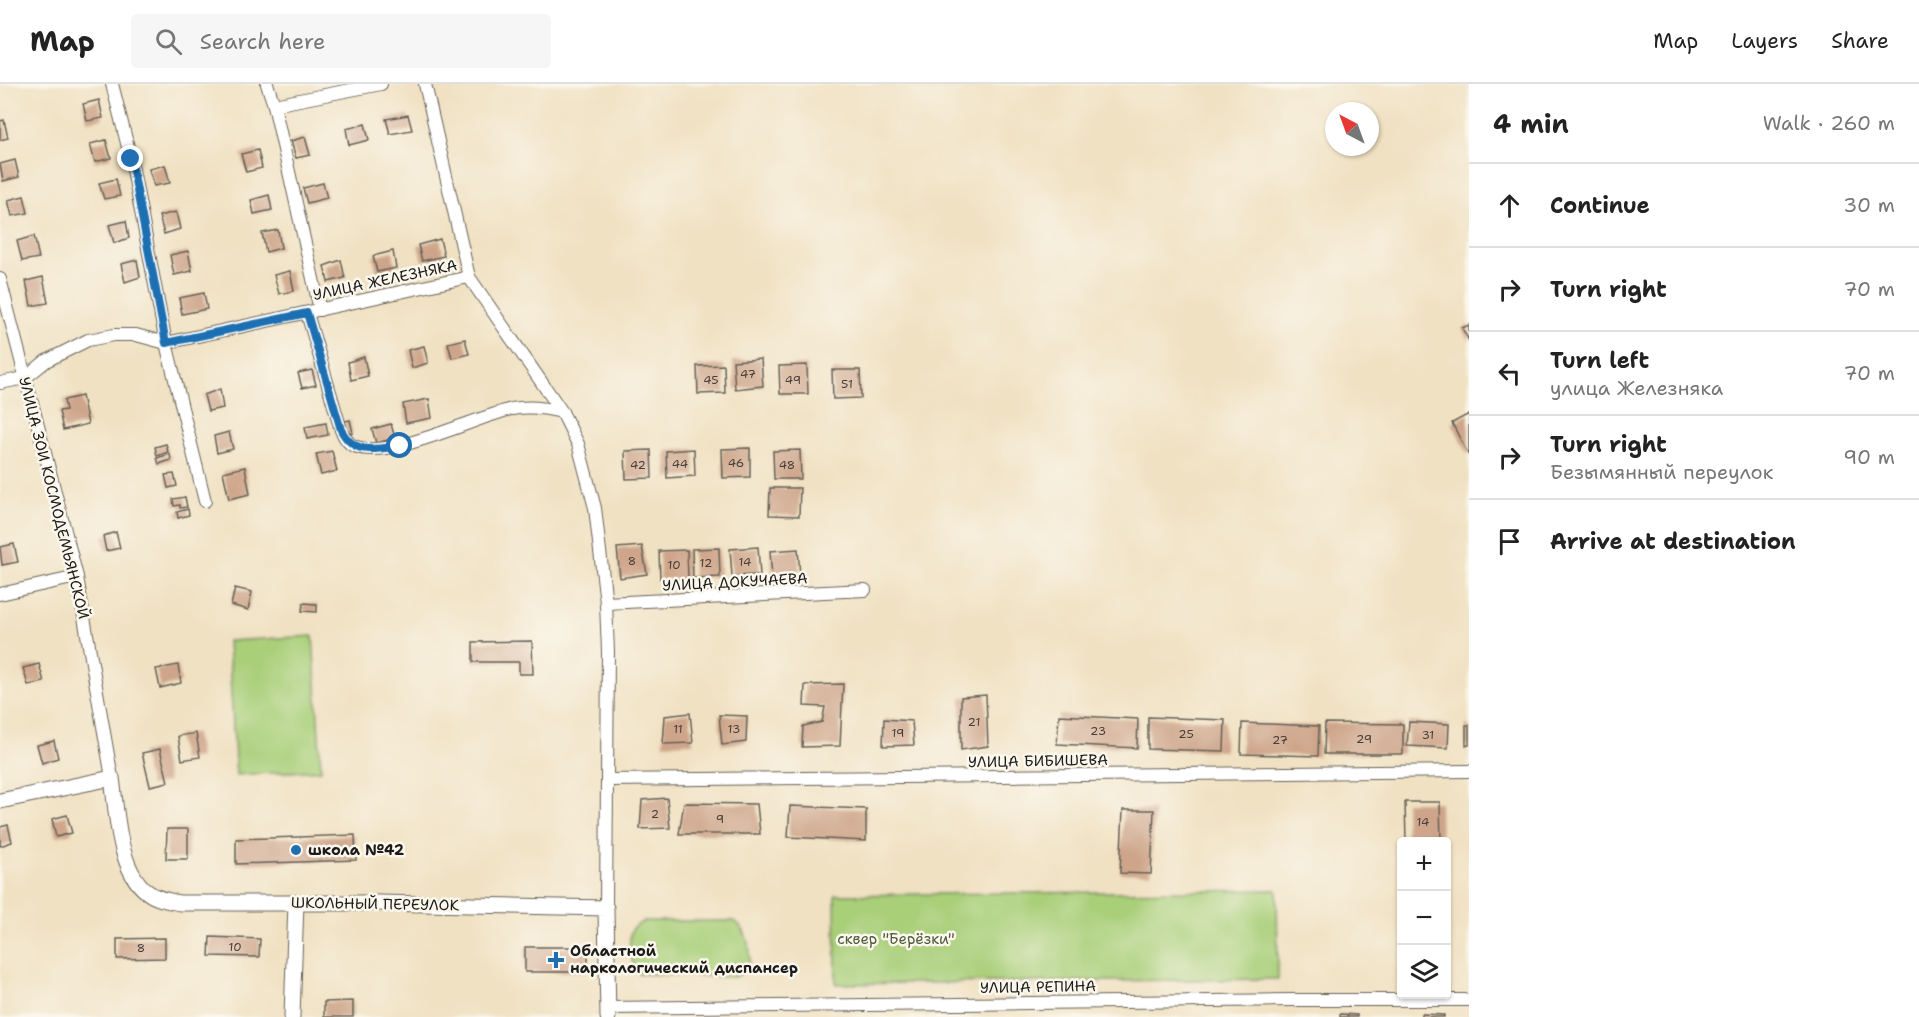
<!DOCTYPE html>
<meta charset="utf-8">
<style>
:root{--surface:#fff;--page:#f6f6f6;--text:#222;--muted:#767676;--line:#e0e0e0}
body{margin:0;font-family:"Shantell Sans",sans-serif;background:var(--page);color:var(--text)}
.controls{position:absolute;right:18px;bottom:18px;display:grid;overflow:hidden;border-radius:6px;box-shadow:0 2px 4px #0004}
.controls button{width:54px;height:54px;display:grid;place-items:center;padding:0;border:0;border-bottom:2px solid var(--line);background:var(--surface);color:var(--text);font:30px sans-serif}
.compass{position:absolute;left:1325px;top:18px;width:54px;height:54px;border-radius:50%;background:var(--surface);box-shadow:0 2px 4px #0004;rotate:319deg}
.stop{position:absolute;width:18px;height:18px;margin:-14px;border:4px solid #1f6fb2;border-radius:50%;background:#fff}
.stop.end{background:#1f6fb2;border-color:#fff;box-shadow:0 2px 6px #0008}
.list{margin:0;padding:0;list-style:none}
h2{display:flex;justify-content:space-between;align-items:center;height:78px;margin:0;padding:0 24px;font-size:26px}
h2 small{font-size:20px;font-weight:400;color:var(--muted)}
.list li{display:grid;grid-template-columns:39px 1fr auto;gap:18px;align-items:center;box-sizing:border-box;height:84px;padding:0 24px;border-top:2px solid var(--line)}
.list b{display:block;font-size:22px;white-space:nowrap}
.list p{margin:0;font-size:20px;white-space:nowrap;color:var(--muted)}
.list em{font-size:20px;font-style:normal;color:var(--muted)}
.icon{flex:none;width:33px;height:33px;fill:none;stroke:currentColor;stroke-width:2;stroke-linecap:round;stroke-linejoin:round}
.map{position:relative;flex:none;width:1469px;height:933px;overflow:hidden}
header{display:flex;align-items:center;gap:36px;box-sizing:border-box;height:84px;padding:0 30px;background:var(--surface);border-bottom:2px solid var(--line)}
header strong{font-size:28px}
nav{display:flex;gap:33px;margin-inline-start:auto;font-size:21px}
.search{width:420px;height:54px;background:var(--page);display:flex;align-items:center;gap:15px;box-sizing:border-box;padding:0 21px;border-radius:6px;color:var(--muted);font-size:22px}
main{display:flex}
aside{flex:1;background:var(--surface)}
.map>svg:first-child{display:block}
</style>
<header>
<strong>Map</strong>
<div class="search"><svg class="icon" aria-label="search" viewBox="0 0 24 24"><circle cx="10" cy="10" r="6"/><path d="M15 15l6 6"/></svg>Search here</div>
<nav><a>Map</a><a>Layers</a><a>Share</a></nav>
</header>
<main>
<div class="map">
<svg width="1469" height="933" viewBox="0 0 1469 933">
<rect width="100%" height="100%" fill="#fbf7ec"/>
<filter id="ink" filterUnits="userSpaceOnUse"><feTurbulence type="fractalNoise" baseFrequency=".0167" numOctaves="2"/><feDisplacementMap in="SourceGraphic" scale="12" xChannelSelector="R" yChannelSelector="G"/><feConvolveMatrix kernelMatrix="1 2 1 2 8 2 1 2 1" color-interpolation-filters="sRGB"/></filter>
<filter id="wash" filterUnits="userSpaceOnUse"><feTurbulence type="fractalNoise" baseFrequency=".008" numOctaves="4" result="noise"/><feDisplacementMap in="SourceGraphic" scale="24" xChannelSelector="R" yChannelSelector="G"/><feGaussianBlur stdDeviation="1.35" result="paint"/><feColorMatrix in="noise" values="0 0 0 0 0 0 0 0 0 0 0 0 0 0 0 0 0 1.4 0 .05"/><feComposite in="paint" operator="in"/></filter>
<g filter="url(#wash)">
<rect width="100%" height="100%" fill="#f0e1c2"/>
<g fill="#a9cf79" stroke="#62764a" stroke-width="1.5">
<polygon points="313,552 321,686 236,691 228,557"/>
<polygon points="1277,806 1278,895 836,900 835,811"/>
<path d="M645,837H733C747,843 755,873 746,886C743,890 738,891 734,893L639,890C631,884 627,855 632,846C635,841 640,839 645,837Z"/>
</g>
<g id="blocks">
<g fill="#cea58a">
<polygon points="99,16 103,34 87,37 83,20"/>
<polygon points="408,31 412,46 390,50 386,35"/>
<polygon points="4,36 8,54 0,56 0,37"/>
<polygon points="365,40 369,56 349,61 346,45"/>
<polygon points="305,53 310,71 296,74 291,57"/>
<polygon points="106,56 111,74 95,78 90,60"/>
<polygon points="258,66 262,84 246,88 241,70"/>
<polygon points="15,76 19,93 3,97 0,80"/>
<polygon points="165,81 170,99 154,102 149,85"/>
<polygon points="116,95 120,112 104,115 99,99"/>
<polygon points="323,99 327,114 307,119 303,104"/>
<polygon points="269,111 272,126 254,130 251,116"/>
<polygon points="24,112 28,129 12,132 8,116"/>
<polygon points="176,128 180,145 164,150 159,132"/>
<polygon points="126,137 129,154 114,159 109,141"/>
<polygon points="278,146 281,164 266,168 262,149"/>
<polygon points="34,152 39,174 22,177 17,157"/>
<polygon points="440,155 444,172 422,177 418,161"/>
<polygon points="188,167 192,187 174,191 170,171"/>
<polygon points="393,167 396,184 377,188 373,172"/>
<polygon points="137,176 140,193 125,198 121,180"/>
<polygon points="341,176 345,194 328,198 324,182"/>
<polygon points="290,187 294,207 279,210 274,191"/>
<polygon points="43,193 48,219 31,222 26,197"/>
<polygon points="204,209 207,225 182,230 179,214"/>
<polygon points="1469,241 1469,257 1462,244"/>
<polygon points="465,255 469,270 452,274 448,259"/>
<polygon points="424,262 428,279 412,284 408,266"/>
<polygon points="364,273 368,292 351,296 348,278"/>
<polygon points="761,275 763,302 735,305 733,277"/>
<polygon points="724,281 725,309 698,310 697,282"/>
<polygon points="807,281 808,310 780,310 779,282"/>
<polygon points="312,286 316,301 302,304 298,289"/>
<polygon points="832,286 860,286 861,314 833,315"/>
<polygon points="220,305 223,324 208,327 204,311"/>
<polygon points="82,312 88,340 63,346 59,327 66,326 64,316"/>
<polygon points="429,315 432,334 406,339 403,320"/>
<polygon points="1469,330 1469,372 1452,339"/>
<polygon points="350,336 353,349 346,350 344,337"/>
<polygon points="326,339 328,351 307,355 305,343"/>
<polygon points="391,340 395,354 376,359 372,345"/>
<polygon points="229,348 233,365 217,369 214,352"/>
<polygon points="166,360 168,368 157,372 155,363"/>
<polygon points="750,364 750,393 723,394 722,365"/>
<polygon points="694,365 695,392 667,394 666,367"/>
<polygon points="651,366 652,394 626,395 625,367"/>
<polygon points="800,366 801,395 774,395 773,367"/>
<polygon points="332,367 337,387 321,391 316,370"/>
<polygon points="170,370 171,376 159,380 157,374"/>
<polygon points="245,383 250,410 229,415 223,388"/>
<polygon points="174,390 177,402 168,404 165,391"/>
<polygon points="770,404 800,404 799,432 769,431"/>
<polygon points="185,413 187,423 180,424 180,421 174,422 173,415"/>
<polygon points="188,425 189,431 178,434 177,428"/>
<polygon points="116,448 120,464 106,467 103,452"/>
<polygon points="14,460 18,478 2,481 0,463"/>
<polygon points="642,462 647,490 620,494 617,464"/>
<polygon points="758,463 760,491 732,492 730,465"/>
<polygon points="719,464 720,493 693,494 692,465"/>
<polygon points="798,465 800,492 772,494 770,467"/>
<polygon points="687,466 688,495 660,495 659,467"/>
<polygon points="235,504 252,508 248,526 231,521"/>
<polygon points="303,519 317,520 317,528 302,527"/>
<polygon points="532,557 533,590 519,590 519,578 473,578 473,558"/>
<polygon points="39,580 44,598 28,601 23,584"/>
<polygon points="178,581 181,599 160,604 156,585"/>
<polygon points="843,600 840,662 802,663 803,642 822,638 825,623 804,622 805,601"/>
<polygon points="986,611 988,662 961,666 961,613"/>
<polygon points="690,629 693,659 663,660 665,632"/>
<polygon points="719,631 747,632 746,658 722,661"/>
<polygon points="1059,631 1138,635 1137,664 1057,660"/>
<polygon points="1148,633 1225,636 1224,667 1148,665"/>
<polygon points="884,635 912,637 914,661 883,662"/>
<polygon points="1409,638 1449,640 1448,664 1407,662"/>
<polygon points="1242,639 1319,642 1318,672 1241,670"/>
<polygon points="1325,639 1403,640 1403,670 1324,670"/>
<polygon points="1466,641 1469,641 1469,661 1466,662"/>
<polygon points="196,649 200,673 182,676 178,652"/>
<polygon points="54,657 58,674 42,679 37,661"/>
<polygon points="160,665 168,698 150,702 142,669"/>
<polygon points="667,714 670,744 640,745 642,716"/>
<polygon points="1405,718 1440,718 1441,758 1406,758"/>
<polygon points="684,719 757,720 760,750 679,750"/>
<polygon points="790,722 866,725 866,757 788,753"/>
<polygon points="1123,726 1154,726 1151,790 1120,789"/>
<polygon points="67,731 72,749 56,753 52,735"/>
<polygon points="8,741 12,758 0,762 0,743"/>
<polygon points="167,745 188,745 188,775 166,775"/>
<polygon points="355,751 356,776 236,780 236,755"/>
<polygon points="210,853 260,855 259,873 209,872"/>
<polygon points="165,854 165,874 117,875 117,855"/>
<rect x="525" y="863" width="63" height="25"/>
<polygon points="353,917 353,933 324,933 324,918"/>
<polygon points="1340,930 1357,931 1357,933 1340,933"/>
<polygon points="1422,930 1444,931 1444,933 1422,933"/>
</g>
</g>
</g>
<g filter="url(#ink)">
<use href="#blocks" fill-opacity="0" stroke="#666156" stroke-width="1.5"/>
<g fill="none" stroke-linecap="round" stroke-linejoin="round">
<defs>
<g id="minor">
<polyline points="112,0 131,75 166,259 205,417"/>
<polyline points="267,0 274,21 320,226"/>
<polyline points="425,0 469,193 562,328 578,360 595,424 606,519 608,568 606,824"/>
<polyline points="274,21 381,0"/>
<polyline points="0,195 77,493 112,694"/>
<path d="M307,229L341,346C344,352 346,357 352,361C386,379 474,333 512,325C528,322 546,324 562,328"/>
<polyline points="0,299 25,294 46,277 88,256 114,251 136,251 166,259 469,193"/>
<polyline points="0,510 77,493"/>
<polyline points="606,519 865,506"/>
<polyline points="607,696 1469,687"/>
<polyline points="608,924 1295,916 1469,916"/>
</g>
<g id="tertiary">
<path d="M0,717L112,694C117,729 118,792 152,811C161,816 171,817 180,819H378L606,824L608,933"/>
<polyline points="292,933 296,819"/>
</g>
</defs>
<use href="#minor" stroke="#666156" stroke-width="14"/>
<use href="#tertiary" stroke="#666156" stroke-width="17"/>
<use href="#minor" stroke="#fff" stroke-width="12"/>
<use href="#tertiary" stroke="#fff" stroke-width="15"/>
</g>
</g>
<g fill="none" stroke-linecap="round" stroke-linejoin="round" filter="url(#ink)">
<path stroke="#1f6fb2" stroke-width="8" d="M131,75L166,259L307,229L341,346C355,372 375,365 400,362"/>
</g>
<g fill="#1f6fb2" stroke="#fbf7ec" stroke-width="2">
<circle cx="296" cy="766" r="6"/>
<path d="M553 867h6v6h6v6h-6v6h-6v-6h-6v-6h6z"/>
</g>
<g text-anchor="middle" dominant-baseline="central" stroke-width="5" stroke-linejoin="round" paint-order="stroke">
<g font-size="12" fill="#483e38">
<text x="748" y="290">47</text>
<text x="711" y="296">45</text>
<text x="793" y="296">49</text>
<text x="847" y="300">51</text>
<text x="736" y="379">46</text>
<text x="680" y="380">44</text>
<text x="638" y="381">42</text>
<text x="787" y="381">48</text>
<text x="632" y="477">8</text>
<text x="745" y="478">14</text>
<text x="706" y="479">12</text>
<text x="674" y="481">10</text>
<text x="974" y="638">21</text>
<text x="678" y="645">11</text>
<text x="734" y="645">13</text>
<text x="1098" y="647">23</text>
<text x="898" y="649">19</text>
<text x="1186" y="650">25</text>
<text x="1428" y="651">31</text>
<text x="1364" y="655">29</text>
<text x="1280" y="656">27</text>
<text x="655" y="730">2</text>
<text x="720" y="735">9</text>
<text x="1423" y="738">14</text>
<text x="235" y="863">10</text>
<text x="141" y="864">8</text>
</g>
<g font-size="15" fill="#1c1c1c" stroke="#fbf7ec">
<text transform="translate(385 196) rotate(-12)">УЛИЦА ЖЕЛЕЗНЯКА</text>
<text transform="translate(54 414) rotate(76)">УЛИЦА ЗОИ КОСМОДЕМЬЯНСКОЙ</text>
<text transform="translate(735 498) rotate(-3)">УЛИЦА ДОКУЧАЕВА</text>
<text transform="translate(1038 677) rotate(-1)">УЛИЦА БИБИШЕВА</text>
<text transform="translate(375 820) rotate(1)">ШКОЛЬНЫЙ ПЕРЕУЛОК</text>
<text transform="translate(1038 903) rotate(-1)">УЛИЦА РЕПИНА</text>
</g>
<g font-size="15" font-weight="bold" fill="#1c1c1c" stroke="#fbf7ec" text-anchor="start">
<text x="308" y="766">школа №42</text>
<text x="570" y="867">Областной<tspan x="570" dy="17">наркологический диспансер</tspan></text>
</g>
<g font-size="15" fill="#4d5b3d" stroke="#fbf7ec">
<text x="896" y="855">сквер "Берёзки"</text>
</g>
</g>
</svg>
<div class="controls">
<button>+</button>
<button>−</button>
<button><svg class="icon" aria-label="layers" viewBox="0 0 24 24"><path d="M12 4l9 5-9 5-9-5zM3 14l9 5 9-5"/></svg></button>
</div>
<svg class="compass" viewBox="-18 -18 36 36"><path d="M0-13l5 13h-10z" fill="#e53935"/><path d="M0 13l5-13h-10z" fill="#767676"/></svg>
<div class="stop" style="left:400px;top:362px"></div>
<div class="stop end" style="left:131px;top:75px"></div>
</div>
<aside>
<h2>4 min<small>Walk · 260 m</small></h2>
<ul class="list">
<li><svg class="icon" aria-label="ahead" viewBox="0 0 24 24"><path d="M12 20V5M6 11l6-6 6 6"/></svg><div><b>Continue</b></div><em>30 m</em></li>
<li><svg class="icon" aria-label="right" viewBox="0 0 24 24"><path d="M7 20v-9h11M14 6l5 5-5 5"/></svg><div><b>Turn right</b></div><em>70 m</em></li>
<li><svg class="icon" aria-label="left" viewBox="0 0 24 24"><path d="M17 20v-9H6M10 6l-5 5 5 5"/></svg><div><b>Turn left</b><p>улица Железняка</p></div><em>70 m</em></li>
<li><svg class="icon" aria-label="right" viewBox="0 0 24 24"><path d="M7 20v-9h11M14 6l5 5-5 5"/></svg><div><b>Turn right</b><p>Безымянный переулок</p></div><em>90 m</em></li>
<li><svg class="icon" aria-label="arrive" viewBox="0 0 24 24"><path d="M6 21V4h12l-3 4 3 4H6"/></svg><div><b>Arrive at destination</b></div></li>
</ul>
</aside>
</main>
